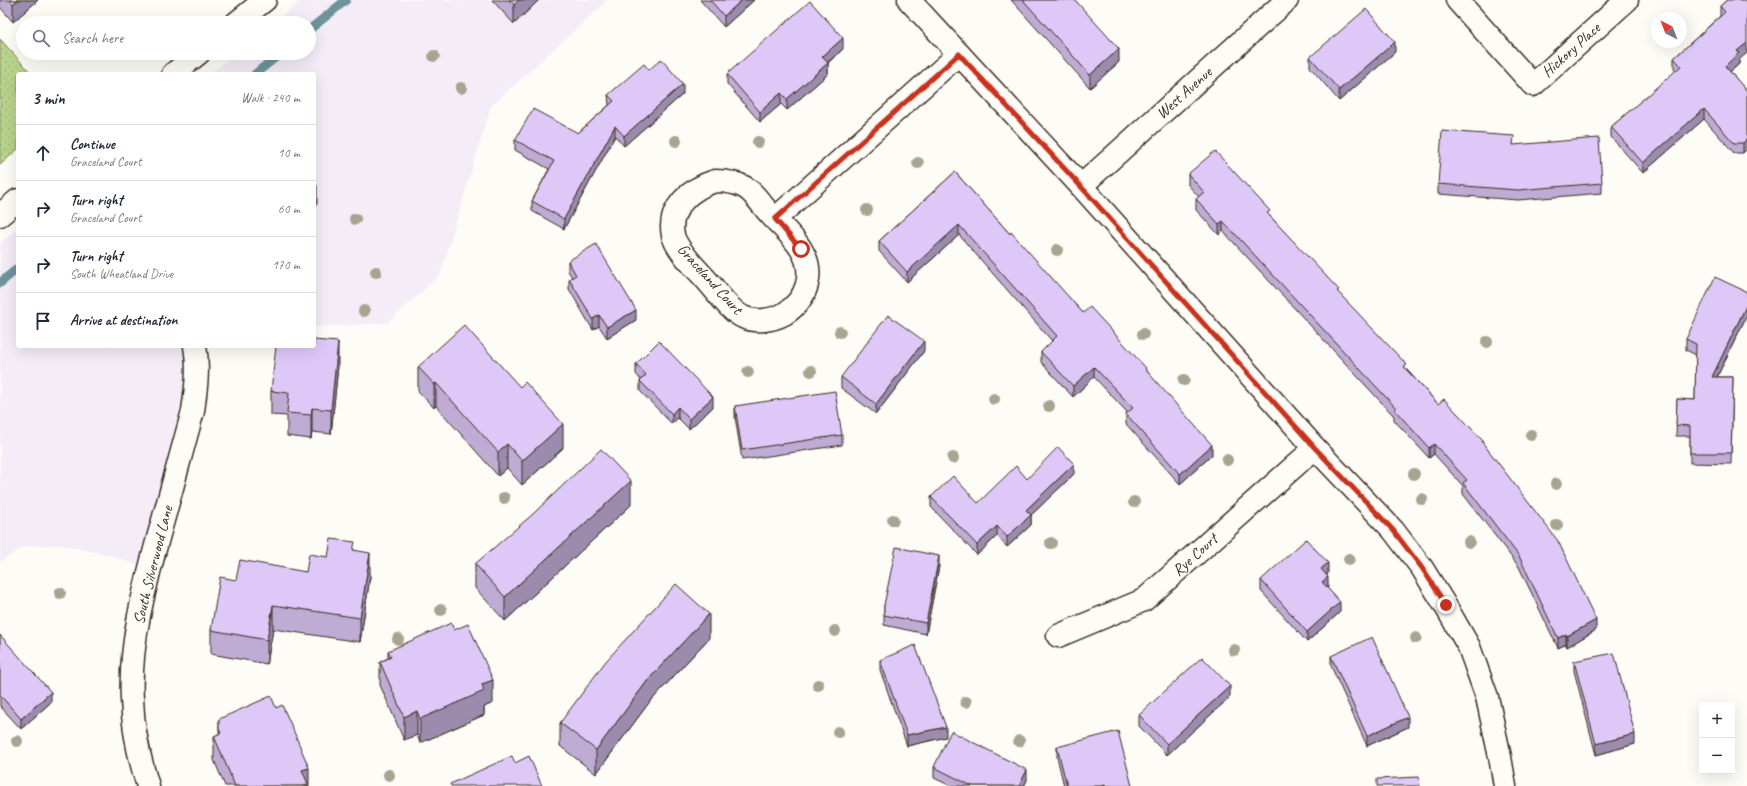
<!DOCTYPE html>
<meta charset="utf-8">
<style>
:root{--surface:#fff;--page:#f6f6f7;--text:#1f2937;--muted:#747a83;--line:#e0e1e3}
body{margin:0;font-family:Caveat,sans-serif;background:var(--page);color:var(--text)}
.controls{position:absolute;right:12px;bottom:12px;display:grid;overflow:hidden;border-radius:4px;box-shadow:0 4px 16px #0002}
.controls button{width:36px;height:36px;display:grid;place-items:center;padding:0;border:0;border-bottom:1px solid var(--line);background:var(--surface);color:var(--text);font:20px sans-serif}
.compass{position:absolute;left:1651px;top:12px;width:36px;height:36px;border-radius:50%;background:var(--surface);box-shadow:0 4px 16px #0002;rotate:318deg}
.stop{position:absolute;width:12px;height:12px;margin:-9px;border:3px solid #c8321e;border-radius:50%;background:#fff}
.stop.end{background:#c8321e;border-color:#fff;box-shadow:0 1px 4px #0008}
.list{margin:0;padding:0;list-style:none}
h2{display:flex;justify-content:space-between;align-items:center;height:52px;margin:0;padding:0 16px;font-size:17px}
h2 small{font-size:13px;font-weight:400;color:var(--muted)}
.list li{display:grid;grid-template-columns:26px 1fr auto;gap:12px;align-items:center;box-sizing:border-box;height:56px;padding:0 16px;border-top:1px solid var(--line)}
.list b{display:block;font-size:15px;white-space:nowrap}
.list p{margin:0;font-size:13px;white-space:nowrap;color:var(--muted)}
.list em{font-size:13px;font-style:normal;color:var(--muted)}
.icon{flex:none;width:22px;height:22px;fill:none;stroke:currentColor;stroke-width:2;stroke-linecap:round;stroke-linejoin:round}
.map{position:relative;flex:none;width:1747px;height:786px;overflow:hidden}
.search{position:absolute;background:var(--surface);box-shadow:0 4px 16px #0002;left:16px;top:16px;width:300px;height:44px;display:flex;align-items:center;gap:10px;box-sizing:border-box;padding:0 14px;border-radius:22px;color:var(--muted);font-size:15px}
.panel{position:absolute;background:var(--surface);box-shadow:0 4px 16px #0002;left:16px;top:72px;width:300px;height:276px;border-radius:4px}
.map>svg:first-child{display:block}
</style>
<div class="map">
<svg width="1747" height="786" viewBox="0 0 1747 786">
<defs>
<pattern id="grass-dots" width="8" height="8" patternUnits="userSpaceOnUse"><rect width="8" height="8" fill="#b8d48c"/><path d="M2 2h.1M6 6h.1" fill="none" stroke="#9fb678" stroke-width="1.8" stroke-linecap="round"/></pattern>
</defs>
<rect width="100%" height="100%" fill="#fdfcf7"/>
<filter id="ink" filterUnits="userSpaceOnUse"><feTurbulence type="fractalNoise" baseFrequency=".025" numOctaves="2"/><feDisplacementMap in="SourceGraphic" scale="8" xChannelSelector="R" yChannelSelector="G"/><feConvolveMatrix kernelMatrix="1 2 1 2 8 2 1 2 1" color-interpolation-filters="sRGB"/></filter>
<g filter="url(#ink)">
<g fill="#f4ecf7">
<polygon points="302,0 608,0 491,106 440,275 387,323 314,327 314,74 210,74 236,53 309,53 309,23 273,23"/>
<polygon points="18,228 18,346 195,346 150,570 110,555 62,545 25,546 0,562 0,243"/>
</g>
<polygon fill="url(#grass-dots)" stroke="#7a7f55" points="0,39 32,74 18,74 18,149 0,165"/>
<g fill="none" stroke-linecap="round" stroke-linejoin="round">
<g stroke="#6d949b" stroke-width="9">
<polyline points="309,30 346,0"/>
<polyline points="255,74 281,53"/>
<polyline points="0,283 18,268"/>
</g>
<defs>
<g id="minor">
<polyline points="909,0 1081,186 1315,448 1393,530 1422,568 1445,605 1469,647 1487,697 1500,757 1505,786"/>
<polyline points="1457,0 1533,85 1627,0"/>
<polyline points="236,23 265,0"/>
<polyline points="173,74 199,53"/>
<path d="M715,181C725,181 735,182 744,187C753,191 764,208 771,215C781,226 794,237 801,249C816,273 807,300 784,314C773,320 755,323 743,317C730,311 719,294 709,283C699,271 676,250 673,235C667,208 692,188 715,181Z"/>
<polyline points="1081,186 1287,0"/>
<polyline points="0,215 18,200"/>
<polyline points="775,219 959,54"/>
<polyline points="1058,636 1144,600 1315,448"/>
<path d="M148,786C139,758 133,729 132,699C129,645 144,590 158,538C170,496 181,454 193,411C196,389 199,368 195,346"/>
</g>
</defs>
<use href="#minor" stroke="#3b2a1e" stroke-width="25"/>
<use href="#minor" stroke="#fdfcf7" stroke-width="22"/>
</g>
<g fill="#a7a592">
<circle cx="434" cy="56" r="6"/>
<circle cx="461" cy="88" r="6"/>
<circle cx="676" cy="141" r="6"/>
<circle cx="758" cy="142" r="6"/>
<circle cx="918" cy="163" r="6"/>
<circle cx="867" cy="210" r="6"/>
<circle cx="355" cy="219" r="6"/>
<circle cx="1057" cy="250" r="6"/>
<circle cx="376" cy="272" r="6"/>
<circle cx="364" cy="311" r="6"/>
<circle cx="840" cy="332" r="6"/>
<circle cx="1143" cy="334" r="6"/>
<circle cx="1487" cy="342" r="6"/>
<circle cx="811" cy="371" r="6"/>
<circle cx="748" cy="372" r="6"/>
<circle cx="1184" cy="380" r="6"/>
<circle cx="994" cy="399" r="6"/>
<circle cx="1049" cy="406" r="6"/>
<circle cx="1531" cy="435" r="6"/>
<circle cx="953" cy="458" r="6"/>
<circle cx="1227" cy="460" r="6"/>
<circle cx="1414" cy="474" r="6"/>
<circle cx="1556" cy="484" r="6"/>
<circle cx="504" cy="498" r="6"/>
<circle cx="1422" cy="499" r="6"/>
<circle cx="1134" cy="502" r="6"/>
<circle cx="893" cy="520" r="6"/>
<circle cx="1557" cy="525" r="6"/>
<circle cx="1469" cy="542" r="6"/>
<circle cx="1051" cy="543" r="6"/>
<circle cx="1349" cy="559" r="6"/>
<circle cx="60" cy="593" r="6"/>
<circle cx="441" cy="610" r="6"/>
<circle cx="835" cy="631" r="6"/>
<circle cx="1416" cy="638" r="6"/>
<circle cx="398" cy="639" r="6"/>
<circle cx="1234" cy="650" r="6"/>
<circle cx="818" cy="685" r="6"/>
<circle cx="966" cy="702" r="6"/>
<circle cx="838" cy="732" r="6"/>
<circle cx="17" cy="741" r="6"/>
<circle cx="1019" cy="741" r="6"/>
<circle cx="389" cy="775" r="6"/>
</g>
<g fill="#bfacd5" stroke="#3b2a1e">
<polygon points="0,0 38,0 13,22 0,7"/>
<polygon points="492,0 539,0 514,24"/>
<polygon points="700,0 754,0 724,27"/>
<polygon points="1011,0 1075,0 1119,62 1090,88"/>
<polygon points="1727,0 1739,60 1739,64 1730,72 1747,91 1747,149 1743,153 1734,153 1704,119 1643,173 1611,137 1611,127 1676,71 1674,68 1674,58 1720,16 1720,6"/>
<polygon points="843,49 828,63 828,74 787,110 781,104 760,122 727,84 727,74"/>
<polygon points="1395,52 1339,101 1310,67 1310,57"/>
<polygon points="649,70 683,94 624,146 615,136 564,229 532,211 532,201 549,169 515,150 515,140 578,133 609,105 608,95"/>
<polygon points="1514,145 1602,183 1602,193 1518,200 1438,194 1438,184"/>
<polygon points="955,172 1010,234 1083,313 1146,370 1212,455 1180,484 1126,424 1126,414 1127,412 1094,377 1073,397 1041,362 1041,352 1052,341 959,235 907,282 879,251 879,241"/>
<polygon points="1188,174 1270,216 1407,370 1438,404 1483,443 1596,630 1567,647 1566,644 1558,648 1519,567 1463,494 1463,486 1434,454 1429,458 1394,420 1394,416 1223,231 1219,235 1196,210 1196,199 1199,197 1188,185"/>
<polygon points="568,261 636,320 607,338 599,326 593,330 569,289 569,279 572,277 568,271"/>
<polygon points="1747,315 1717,377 1733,377 1731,464 1690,463 1690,436 1676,436 1677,399 1695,400 1696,355 1686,350 1686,339"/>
<polygon points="924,351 876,414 841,388 841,377"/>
<polygon points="636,364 713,407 689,429 678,418 672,424 640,391 640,381 641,380 636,374"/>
<polygon points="338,366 331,434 312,432 311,439 287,436 287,416 271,415 271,391"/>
<polygon points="418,367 563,448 522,485 507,468 498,476 436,406 434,408 418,391"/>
<polygon points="735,406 842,435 842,445 742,460 735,417"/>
<polygon points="1074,474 1031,515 1031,525 1007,547 997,536 977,555 931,507 931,497 978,503 1027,479"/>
<polygon points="631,505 505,621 475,588 475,564"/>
<polygon points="355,550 370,577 360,642 273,629 267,664 211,654 211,630 236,580 306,572 328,557"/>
<polygon points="939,566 926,634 884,625 884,605"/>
<polygon points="1328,573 1327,575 1328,587 1327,588 1340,612 1307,642 1261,591 1261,580"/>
<polygon points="454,630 493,703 484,707 484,715 420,743 417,735 404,740 380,685 380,662 388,658 388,651"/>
<polygon points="0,635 51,702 21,729 0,706"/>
<polygon points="709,638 648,704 596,774 560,746 560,723"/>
<polygon points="1331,656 1408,727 1367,746 1331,666"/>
<polygon points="880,660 946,737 907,746 880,670"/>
<polygon points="1574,661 1635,744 1596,755 1574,671"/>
<polygon points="1230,697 1167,755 1139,726 1139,715"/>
<polygon points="219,719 309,786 225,786 214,760 214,736 219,734"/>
<polygon points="1057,747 1132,786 1064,786 1057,757"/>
<polygon points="934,767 1027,780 1024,786 951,786 934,778"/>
</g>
<g fill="#9b8cae" stroke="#3b2a1e">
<polygon points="18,0 38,0 13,22 13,4"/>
<polygon points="519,0 539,0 514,24 514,5"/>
<polygon points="742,0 754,0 724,27 724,16"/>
<polygon points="843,38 843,49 822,67 822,57"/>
<polygon points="1395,42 1395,52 1339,101 1339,90"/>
<polygon points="1747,43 1747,53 1739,60 1739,64 1725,76 1725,66 1737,51"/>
<polygon points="1119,49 1119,62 1090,88 1090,75"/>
<polygon points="828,63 828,74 787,110 787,99"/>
<polygon points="683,84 683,94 624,146 624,136"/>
<polygon points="781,93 781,104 760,122 760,112"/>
<polygon points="1704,109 1704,119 1643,173 1643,163"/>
<polygon points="615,126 615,136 564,229 564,219"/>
<polygon points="1747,139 1747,149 1743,153 1743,143"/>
<polygon points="317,186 317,204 314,207 314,189"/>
<polygon points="1223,221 1223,231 1219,235 1219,224"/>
<polygon points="959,225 959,235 907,282 907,272"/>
<polygon points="1747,304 1747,315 1712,387 1712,377"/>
<polygon points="636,310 636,320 607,338 607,327"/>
<polygon points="599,315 599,326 593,330 593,319"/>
<polygon points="924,341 924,351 876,414 876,404"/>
<polygon points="338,342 338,366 331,434 331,410"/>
<polygon points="1094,367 1094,377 1073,397 1073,386"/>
<polygon points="436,383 436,406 434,408 434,384"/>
<polygon points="713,397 713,407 689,429 689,419"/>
<polygon points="678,407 678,418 672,424 672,414"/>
<polygon points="312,408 312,432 311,439 311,415"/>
<polygon points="563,424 563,448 522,485 522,461"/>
<polygon points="507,444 507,468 498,476 498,452"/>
<polygon points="1434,444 1434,454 1429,458 1429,448"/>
<polygon points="1212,445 1212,455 1180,484 1180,474"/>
<polygon points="1074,464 1074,474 1026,520 1026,510"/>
<polygon points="631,481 631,505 505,621 505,597"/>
<polygon points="1031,515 1031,525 1007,547 1007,537"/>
<polygon points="997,526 997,536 977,555 977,545"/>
<polygon points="370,553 370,577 360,642 360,618"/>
<polygon points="939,556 939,566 926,634 926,623"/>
<polygon points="1328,563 1328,573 1321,579 1321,569"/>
<polygon points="1328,577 1328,587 1322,593 1322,582"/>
<polygon points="1340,602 1340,612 1307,642 1307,632"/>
<polygon points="273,605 273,629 267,664 267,640"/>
<polygon points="709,614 709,638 648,704 596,774 596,750 648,680"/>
<polygon points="1596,620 1596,630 1567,647 1567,636"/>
<polygon points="1566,634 1566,644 1558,648 1558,638"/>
<polygon points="493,680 493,703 484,707 484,715 420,743 420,719 482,684"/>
<polygon points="1230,686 1230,697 1167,755 1167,744"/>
<polygon points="51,692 51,702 21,729 21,719"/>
<polygon points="417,711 417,735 404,740 404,717"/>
<polygon points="1408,717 1408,727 1367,746 1367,736"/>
<polygon points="946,727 946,737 907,746 907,735"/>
<polygon points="1635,734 1635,744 1596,755 1596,744"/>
<polygon points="309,768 309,786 302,786 302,770"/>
<polygon points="1027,770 1027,780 1024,786 1019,786"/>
</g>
<g fill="#dec8f8" stroke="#3b2a1e">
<polygon points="10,0 18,0 13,4"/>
<polygon points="509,0 519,0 514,5"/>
<polygon points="710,0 742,0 724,16"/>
<polygon points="1023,0 1075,0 1119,49 1090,75"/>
<polygon points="1727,0 1747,0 1747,43 1737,51 1739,53 1725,66 1747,91 1747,139 1743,143 1734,143 1704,109 1643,163 1611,127 1681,66 1674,58 1725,12 1720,6"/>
<polygon points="810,1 843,38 822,57 828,63 787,99 781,93 760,112 727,74"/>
<polygon points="1366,9 1395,42 1339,90 1310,57"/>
<polygon points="661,59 683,84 624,136 615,126 564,219 532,201 554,161 515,140 533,109 578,133 614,101 608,95 644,64 649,70"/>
<polygon points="1442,131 1514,136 1513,145 1599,138 1602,183 1518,190 1438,184"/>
<polygon points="1215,151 1270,211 1267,213 1339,290 1337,291 1407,365 1404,367 1438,404 1444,399 1483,441 1482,442 1558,541 1596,620 1567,636 1566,634 1558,638 1519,556 1463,483 1467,480 1434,444 1429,448 1394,409 1396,408 1223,221 1219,224 1196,199 1204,192 1188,174"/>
<polygon points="955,172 1010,234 1011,232 1083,313 1090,307 1146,368 1145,369 1212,445 1180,474 1126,414 1133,408 1094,367 1073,386 1041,352 1057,336 959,225 907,272 879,241"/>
<polygon points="314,181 317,186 314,189"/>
<polygon points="596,244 636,310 607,327 599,315 593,319 569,279 576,275 568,261"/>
<polygon points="1715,277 1747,292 1747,304 1712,377 1733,377 1731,453 1690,453 1690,426 1676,425 1677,399 1695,400 1696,344 1686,339"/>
<polygon points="888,315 924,341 876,404 841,377"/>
<polygon points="464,325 520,387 525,382 563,424 522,461 507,444 498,452 436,383 434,384 418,367"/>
<polygon points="314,340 338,342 331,410 312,408 311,415 287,413 289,393 271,391 276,346 314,346"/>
<polygon points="659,341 713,397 689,419 678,407 672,414 640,381 646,375 636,364"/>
<polygon points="835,391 842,435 742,450 735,406"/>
<polygon points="1058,447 1074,464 1026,510 1031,515 1007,537 997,526 977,545 931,497 953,476 978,503 1016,466 1027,479"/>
<polygon points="601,449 631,481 505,597 475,564 533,514"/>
<polygon points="331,539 355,542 353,550 370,553 360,618 273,605 267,640 211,630 220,577 236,580 240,560 306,572 309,554 328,557"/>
<polygon points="1306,539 1328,563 1321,569 1328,577 1322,582 1340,602 1307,632 1261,580"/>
<polygon points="896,547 939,556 926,623 884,615 884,605"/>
<polygon points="676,584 709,614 648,680 596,750 560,723 606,661"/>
<polygon points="451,623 454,630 468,624 493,680 482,684 484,691 420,719 417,711 404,717 380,662 391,657 388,651"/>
<polygon points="0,635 51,692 21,719 0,695"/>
<polygon points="1372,637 1408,717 1367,736 1331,656"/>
<polygon points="915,645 946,727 907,735 880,660"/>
<polygon points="1614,653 1635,734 1596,744 1574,661"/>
<polygon points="1202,657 1230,686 1167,744 1139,715"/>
<polygon points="271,696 276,708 282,705 292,727 309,768 302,770 308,784 304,786 235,786 214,736 221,733 219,729 219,719"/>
<polygon points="951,731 1027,770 1019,786 972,786 934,767"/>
<polygon points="1118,731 1132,786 1105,786 1105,785 1102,786 1067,786 1057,747"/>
<polygon points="512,756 515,763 529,756 542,786 451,786 450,784"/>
<polygon points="1419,777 1420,786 1377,786 1377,779"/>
</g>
</g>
<g fill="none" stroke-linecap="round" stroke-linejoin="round" filter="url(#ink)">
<polyline stroke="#c8321e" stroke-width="5" points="801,249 775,219 959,54 1085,191 1315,448 1393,530 1422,568 1446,605"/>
</g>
<g text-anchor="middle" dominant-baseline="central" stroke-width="3" stroke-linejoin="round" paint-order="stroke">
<g font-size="16" fill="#3b2a1e" stroke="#fdfcf7">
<text transform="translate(1571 50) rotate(-42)">Hickory Place</text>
<text transform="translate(1184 93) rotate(-42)">West Avenue</text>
<text transform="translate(710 279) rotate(48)">Graceland Court</text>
<text transform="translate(1195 555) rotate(-42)">Rye Court</text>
<text transform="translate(153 565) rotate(-76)">South Silverwood Lane</text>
</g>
</g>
</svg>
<div class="controls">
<button>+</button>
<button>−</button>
</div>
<svg class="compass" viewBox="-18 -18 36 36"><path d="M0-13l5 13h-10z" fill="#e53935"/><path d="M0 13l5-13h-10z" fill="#747a83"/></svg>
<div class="stop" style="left:801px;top:249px"></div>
<div class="stop end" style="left:1446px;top:605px"></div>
<div class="search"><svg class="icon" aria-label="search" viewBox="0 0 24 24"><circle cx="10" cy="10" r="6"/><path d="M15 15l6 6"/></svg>Search here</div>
<section class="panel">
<h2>3 min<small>Walk · 240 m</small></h2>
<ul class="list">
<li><svg class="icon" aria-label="ahead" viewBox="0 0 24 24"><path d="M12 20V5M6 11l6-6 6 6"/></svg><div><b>Continue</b><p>Graceland Court</p></div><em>10 m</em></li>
<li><svg class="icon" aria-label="right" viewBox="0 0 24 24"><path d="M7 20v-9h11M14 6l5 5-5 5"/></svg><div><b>Turn right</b><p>Graceland Court</p></div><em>60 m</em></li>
<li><svg class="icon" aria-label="right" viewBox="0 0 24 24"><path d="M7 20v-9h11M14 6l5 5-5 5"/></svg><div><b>Turn right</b><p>South Wheatland Drive</p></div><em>170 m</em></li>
<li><svg class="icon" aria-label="arrive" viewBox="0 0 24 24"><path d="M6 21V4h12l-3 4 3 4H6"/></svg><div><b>Arrive at destination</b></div></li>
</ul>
</section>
</div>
